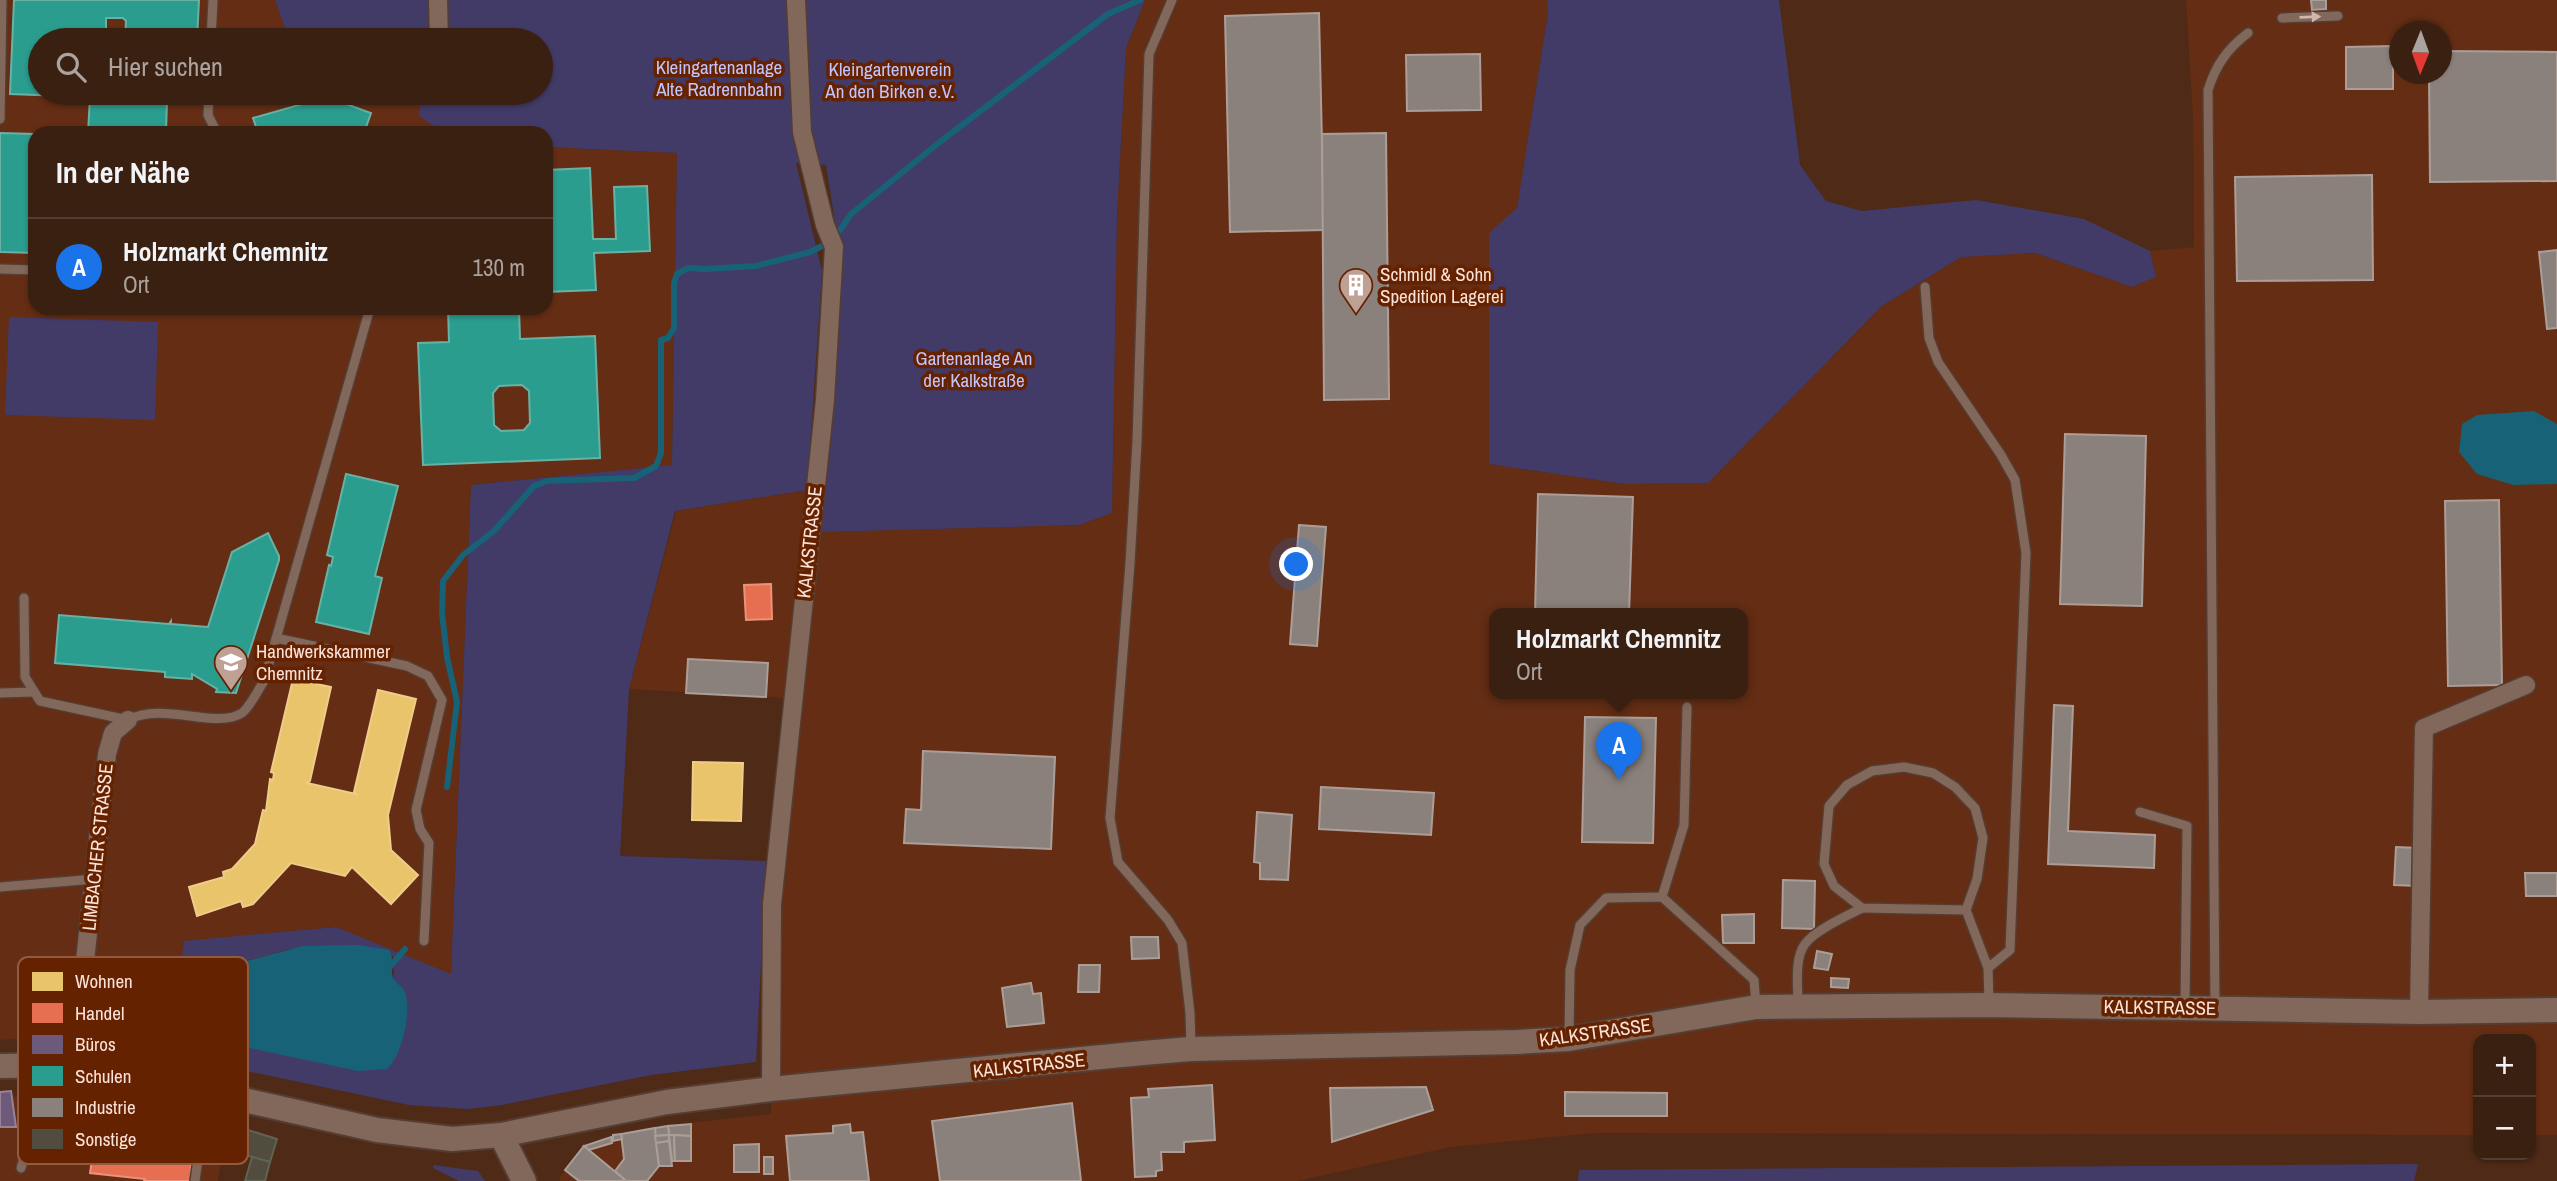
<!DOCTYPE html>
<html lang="de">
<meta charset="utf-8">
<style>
:root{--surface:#3a2011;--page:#452d1f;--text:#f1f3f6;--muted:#aba39f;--line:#543e31;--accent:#1a73e8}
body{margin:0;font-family:"Archivo Narrow",sans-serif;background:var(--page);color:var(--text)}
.controls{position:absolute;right:21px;bottom:21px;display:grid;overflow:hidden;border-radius:14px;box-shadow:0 2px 5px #0004}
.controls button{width:63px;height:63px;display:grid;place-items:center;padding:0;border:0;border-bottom:2px solid var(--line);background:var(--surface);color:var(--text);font:35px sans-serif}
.compass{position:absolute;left:2389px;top:21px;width:63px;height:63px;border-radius:50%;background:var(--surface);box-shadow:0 2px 5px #0004;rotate:181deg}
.you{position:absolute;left:1297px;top:565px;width:24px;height:24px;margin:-18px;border:5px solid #fff;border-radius:50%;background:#1a73e8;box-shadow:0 0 0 10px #1a73e833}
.badge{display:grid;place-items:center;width:46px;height:46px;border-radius:50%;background:var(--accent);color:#fff;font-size:23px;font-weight:700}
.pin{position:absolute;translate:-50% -58px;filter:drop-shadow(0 2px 4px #0008)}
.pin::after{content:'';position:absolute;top:37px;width:24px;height:21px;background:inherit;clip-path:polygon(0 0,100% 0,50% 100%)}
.popup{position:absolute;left:1489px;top:608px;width:259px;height:91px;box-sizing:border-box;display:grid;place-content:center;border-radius:14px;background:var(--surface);filter:drop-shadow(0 2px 5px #0005);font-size:23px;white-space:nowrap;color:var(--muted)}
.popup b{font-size:26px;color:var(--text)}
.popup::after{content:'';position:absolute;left:50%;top:100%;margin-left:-14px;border:14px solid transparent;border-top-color:var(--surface)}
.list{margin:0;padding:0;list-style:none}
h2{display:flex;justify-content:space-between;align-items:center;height:91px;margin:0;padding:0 28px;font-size:30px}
h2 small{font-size:23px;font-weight:400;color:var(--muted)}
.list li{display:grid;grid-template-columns:46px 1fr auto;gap:21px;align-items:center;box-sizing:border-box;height:98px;padding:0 28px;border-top:2px solid var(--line)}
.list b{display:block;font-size:26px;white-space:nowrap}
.list p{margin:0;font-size:23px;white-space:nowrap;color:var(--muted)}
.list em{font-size:23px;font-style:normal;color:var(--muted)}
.icon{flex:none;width:38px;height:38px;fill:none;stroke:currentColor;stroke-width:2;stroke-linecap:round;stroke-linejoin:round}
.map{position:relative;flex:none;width:2557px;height:1181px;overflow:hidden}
.search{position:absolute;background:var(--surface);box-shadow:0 2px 5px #0004;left:28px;top:28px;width:525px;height:77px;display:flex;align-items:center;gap:18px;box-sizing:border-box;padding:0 24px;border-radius:38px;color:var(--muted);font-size:26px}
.panel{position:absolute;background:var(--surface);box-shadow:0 2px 5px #0004;left:28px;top:126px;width:525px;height:189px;border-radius:21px}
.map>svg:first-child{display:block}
</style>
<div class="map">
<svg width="2557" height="1181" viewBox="0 0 2557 1181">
<rect width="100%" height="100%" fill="#4e2a17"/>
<g fill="#642d14" fill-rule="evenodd">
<polygon points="0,0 275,0 289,40 40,40 40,93 420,93 419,116 444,133 35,133 35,308 546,308 546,147 677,153 672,465 471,485 451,975 336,927 184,942 175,1021 46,1010 31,1038 0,1040"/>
<path d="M1145,0H1547L1548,13L1517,208L1489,464L1625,484L1708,483L1882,306L1961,257L2035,253L2132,287L2156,277L2150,251L2194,247L2193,118L2186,0H2557V1135H2531V1039H2478V1135L1594,1133L1451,1147L1297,1181H560L559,1178L584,1145L612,1136L668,1125L771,1114L772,904L810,532L1079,525L1112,513L1117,216L1126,48ZM2400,32H2442V74H2400ZM1495,614H1743V694H1495Z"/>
<polygon points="807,490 786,698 629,689 676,511"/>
<polygon points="86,1094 228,1116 218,1181 0,1181 0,1097"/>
</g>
<g fill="#423b68" fill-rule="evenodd">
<path d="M275,0H1145L1126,48L1117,216L1112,513L1079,525L821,532L837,293L835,222L826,165L796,163L822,271L807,490L675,511L629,689L620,856L766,861L756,1062L651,1075L502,1105L467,1109L409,1105L170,1055L184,941L336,927L451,974L471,485L672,465L677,153L546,147V133H444L419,116L420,93H541V40H289ZM290,949L393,956L394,980C407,994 405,1003 406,1021L357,1071L221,1041L188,1024C198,1006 201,992 197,971L217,959L239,963Z"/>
<polygon points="1547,0 1779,0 1800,165 1826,201 1862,211 1976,200 2084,219 2150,251 2156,277 2132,287 2035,253 1961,257 1882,306 1708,483 1625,484 1489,464 1489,233 1517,208 1548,13"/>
<polygon points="9,317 158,322 155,420 5,415"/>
<polygon points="2418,1164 2414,1181 1578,1181 1579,1170"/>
<polygon points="434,1165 478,1171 485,1181 459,1181 433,1168"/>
</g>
<g fill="#186277">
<polygon points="2534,411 2557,424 2557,484 2513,485 2477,474 2459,452 2462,424 2477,415"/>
<path d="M359,945L389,950C395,959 390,968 393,977C395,983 401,985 404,990C413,1007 402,1057 387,1069L357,1071L231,1044L212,1035C206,1035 197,1042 191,1036C182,1026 195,1013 197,1004C200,988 193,970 203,960L217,959L239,963L303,946Z"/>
</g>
<g fill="#e9c46a" stroke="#eecd8b" stroke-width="2">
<polygon points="293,679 331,687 310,781 307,783 356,794 354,792 378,690 416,699 388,815 391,850 418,875 391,904 352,867 345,876 291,863 253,904 243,907 241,901 197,916 189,887 224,877 223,872 232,869 255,844 263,810 266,811 270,779 273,780 274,773 271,772"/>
<polygon points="693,762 743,763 741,821 692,820"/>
</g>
<g fill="#e76f51" stroke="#ed9179" stroke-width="2">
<polygon points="771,584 772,619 746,620 744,585"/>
<polygon points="151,1109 187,1113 182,1162 191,1163 191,1181 144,1181 145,1179 90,1173 95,1138 110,1140 109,1155 145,1160"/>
</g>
<polygon fill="#6d597a" stroke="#988296" stroke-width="2" points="11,1091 16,1127 0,1127 0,1092"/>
<g fill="#2a9d8f" stroke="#69b1a5" stroke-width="2" fill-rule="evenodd">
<polygon points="14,0 199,0 197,40 125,40 126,21 123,18 106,18 106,40 40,40 40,93 196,93 195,101 167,99 166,133 88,133 90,97 10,94"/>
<polygon points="327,97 371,113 364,133 258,133 253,118"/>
<polygon points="0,133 35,134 35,178 31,178 30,202 35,203 35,253 0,252"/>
<polygon points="590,168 593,239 616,239 614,187 647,186 650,251 594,253 596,290 546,292 546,170"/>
<path d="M448,308H519L520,339L595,336L600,458L423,465L418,343L449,342ZM522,385L529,391L530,423L524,430L501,431L494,425L493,393L499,386Z"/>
<polygon points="346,474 398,486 375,576 382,578 369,634 316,622 329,565 331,566 333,557 327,555"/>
<polygon points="268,533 279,556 279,560 236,693 216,692 217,689 192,674 192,679 165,677 165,672 55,663 59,615 169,624 171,621 171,624 208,627 232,552"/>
</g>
<g fill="#8a817c" stroke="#ac9e97" stroke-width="2">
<polygon points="2311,0 2326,0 2326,9 2312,10"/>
<polygon points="1319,13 1324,230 1230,232 1225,16"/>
<polygon points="2393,46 2393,89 2346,89 2346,47"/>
<polygon points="2442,51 2557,52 2557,181 2430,182 2429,74 2442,74"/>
<polygon points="1480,54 1481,110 1407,111 1406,55"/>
<polygon points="1386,133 1389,399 1324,400 1322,134"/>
<polygon points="2372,175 2373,280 2237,281 2235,177"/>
<polygon points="2557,250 2557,328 2547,329 2539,252"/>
<polygon points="2065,434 2146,436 2142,606 2060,604"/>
<polygon points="1538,494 1633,497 1629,614 1535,614"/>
<polygon points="2499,500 2502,685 2448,686 2445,501"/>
<polygon points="1299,525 1326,527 1317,646 1290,644"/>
<polygon points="688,659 768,663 766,697 686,693"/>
<polygon points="2054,705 2073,706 2068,831 2155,835 2154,868 2048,864"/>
<polygon points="1585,717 1656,718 1653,843 1582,842"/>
<polygon points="923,751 1055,757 1051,849 904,843 906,809 921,810"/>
<polygon points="1321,787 1434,793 1431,835 1319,829"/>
<polygon points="1257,812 1292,815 1288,880 1260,879 1260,863 1254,862"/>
<polygon points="2396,847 2418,848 2418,886 2394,885"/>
<polygon points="2525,873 2557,873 2557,896 2526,896"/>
<polygon points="1783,880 1815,881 1814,929 1782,928"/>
<polygon points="1754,914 1754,943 1723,943 1722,915"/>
<polygon points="1131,937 1158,937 1159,958 1132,959"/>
<polygon points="1817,951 1832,954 1828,970 1814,968"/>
<polygon points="1079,965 1100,965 1099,992 1078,992"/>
<polygon points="1831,978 1849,979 1848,988 1831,987"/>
<polygon points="1031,983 1033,994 1041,993 1044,1023 1007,1027 1002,988"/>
<polygon points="1212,1085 1215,1140 1184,1142 1184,1152 1161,1152 1162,1170 1156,1171 1156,1176 1135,1177 1131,1098 1149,1097 1148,1089"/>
<polygon points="1426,1087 1433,1110 1332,1142 1330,1088"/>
<polygon points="1565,1092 1667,1093 1667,1116 1565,1116"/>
<polygon points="1072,1103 1081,1181 940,1181 932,1121"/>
<polygon points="691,1124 691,1136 669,1135 668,1126"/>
<polygon points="850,1124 851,1133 863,1132 869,1181 790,1181 786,1136 833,1133 833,1126"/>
<polygon points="668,1126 669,1135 655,1136 655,1128"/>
<polygon points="655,1128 659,1166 647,1181 626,1181 615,1171 624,1159 621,1134"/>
<polygon points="621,1134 622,1139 613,1141 613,1135"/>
<polygon points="669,1135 674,1135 675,1161 672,1161"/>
<polygon points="669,1135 669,1141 656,1143 655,1136"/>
<polygon points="674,1135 691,1136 691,1161 675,1161"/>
<polygon points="611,1137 612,1143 589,1150 584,1146"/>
<polygon points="669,1141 672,1166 659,1166 656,1143"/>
<polygon points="759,1144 759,1172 734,1172 734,1145"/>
<polygon points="584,1146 624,1179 623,1181 579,1181 565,1170"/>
<rect x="764" y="1157" width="9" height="17"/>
</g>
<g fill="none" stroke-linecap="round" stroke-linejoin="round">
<g stroke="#186277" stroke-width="6">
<polyline points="447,787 457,702 447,657 442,613 443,581 463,555 494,531 534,486 547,481 634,478 656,466 661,453 661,340 668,338 674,328 674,283 677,274 688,268 705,269 756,266 810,252 822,246 840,230 851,214 941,141 1108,14 1140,0"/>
<polyline points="388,969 405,949"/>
</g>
</g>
<g fill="#524c3f" stroke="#616251" stroke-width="2">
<polygon points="235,1126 277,1139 270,1162 228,1150"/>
<polygon points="252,1157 270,1162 265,1181 245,1181"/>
</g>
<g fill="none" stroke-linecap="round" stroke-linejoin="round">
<defs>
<g id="lane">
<polyline points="1172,0 1149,54 1137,442 1130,563 1110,818 1118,862 1168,920 1182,943 1190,1013 1191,1047"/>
<polyline points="2282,18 2338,16"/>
<polyline points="211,40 213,0"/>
<polyline points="209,93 208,115 217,133"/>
<polyline points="0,119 2,0"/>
<polyline points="0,269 35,270"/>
<polyline points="1925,287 1929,338 1938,362 2001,455 2015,480 2026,553 2010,950 1988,968"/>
<path d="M24,598L25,677L40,701L128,720C163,701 215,730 242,713C250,707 258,690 264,681L370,308"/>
<polyline points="276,638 407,666 428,676 442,700 416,810 420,829 429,843 424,941"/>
<polyline points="0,693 34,692"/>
<polyline points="2140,812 2187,826 2185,1005"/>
<polyline points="0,887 95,879"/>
<polyline points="1662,897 1684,825 1687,707"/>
<polyline points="1966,910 1862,908 1834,886 1824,864 1829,806 1847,785 1872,771 1904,767 1933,773 1955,787 1975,808 1983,838 1977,879 1966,910 1988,968 1989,1002"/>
<path d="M1798,1005C1798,988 1794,958 1805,944C1815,930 1847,916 1862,908"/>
<path d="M2215,1007L2208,90C2216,65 2227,49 2248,33"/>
<polyline points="1569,1037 1570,970 1580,925 1606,898 1662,897 1754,980 1756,1005"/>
<polyline points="21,1168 28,1145 26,1066"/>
<polyline points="195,1181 207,1093"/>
</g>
<g id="street">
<polyline points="438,0 439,40"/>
<polyline points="2419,1012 2424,728 2526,685"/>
<polyline points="74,1065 107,754 113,733 128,720"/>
<polyline points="771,1089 772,904 825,400 834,247 825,225 802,132 796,0"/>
</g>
<g id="secondary">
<polyline points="0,1066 74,1065 133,1075 377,1130 452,1139 501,1135 667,1102 771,1089 1143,1053 1191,1049 1517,1042 1569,1039 1756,1007 1989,1005 2419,1012 2557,1010"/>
<polyline points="501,1135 524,1181"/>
</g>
</defs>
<use href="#lane" stroke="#553d32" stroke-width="12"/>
<use href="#street" stroke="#553d32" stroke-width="21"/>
<use href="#secondary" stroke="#553d32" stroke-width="28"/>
<use href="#lane" stroke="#82675b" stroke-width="9"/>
<use href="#street" stroke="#82675b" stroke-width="18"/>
<use href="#secondary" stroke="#82675b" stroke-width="24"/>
</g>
<defs><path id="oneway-solid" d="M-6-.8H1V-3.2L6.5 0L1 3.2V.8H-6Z" transform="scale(1.75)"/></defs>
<use fill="#d1b6ac" href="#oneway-solid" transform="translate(2310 17) rotate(-2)"/>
<defs>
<symbol id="building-pin" viewBox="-11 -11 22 30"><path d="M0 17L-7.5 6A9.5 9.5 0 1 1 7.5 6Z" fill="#bea194" stroke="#652200"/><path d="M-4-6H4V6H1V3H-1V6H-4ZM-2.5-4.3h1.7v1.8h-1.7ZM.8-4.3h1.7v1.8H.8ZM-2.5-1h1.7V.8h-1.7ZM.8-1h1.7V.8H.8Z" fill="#fff"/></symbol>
<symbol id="university-pin" viewBox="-11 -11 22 30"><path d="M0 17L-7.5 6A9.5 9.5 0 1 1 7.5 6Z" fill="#bea194" stroke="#652200"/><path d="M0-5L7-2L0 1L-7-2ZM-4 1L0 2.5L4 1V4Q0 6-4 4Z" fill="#fff"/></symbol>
</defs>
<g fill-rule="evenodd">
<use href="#building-pin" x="1337" y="266" width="38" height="52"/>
<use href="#university-pin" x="212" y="643" width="38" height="52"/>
</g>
<g text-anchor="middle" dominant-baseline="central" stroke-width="7" stroke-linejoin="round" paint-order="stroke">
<g font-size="19" fill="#c2c4fe" stroke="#652200">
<text x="719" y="67">Kleingartenanlage<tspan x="719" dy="22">Alte Radrennbahn</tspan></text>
<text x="890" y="69">Kleingartenverein<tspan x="890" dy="22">An den Birken e.V.</tspan></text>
<text x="974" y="358">Gartenanlage An<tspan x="974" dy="22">der Kalkstraße</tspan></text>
</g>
<g font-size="19" fill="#fbe1d7" stroke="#652200" text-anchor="start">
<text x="1380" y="274">Schmidl &amp; Sohn<tspan x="1380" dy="22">Spedition Lagerei</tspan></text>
<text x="256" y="651">Handwerkskammer<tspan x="256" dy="22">Chemnitz</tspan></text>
</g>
<g font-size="19" fill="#fbe1d7" stroke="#652200">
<text transform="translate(809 542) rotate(-84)">KALKSTRASSE</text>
<text transform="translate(97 847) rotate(-84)">LIMBACHER STRASSE</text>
<text transform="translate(2160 1007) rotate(1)">KALKSTRASSE</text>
<text transform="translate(1595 1032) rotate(-8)">KALKSTRASSE</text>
<text transform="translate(1029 1065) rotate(-6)">KALKSTRASSE</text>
</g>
</g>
<rect x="18" y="957" width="230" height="207" rx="10" fill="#652200" stroke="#925b40" stroke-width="2"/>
<rect x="32" y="972" width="31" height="19" fill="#e9c46a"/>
<rect x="32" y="1003" width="31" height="20" fill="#e76f51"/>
<rect x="32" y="1035" width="31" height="19" fill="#6d597a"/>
<rect x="32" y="1066" width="31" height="20" fill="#2a9d8f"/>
<rect x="32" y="1098" width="31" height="19" fill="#8a817c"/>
<rect x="32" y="1129" width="31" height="20" fill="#524c3f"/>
<g font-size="19" fill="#fbe1d7">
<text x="75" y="988">Wohnen</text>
<text x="75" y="1020">Handel</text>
<text x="75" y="1051">Büros</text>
<text x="75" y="1083">Schulen</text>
<text x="75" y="1114">Industrie</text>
<text x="75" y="1146">Sonstige</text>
</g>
</svg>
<div class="controls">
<button>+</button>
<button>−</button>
</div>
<svg class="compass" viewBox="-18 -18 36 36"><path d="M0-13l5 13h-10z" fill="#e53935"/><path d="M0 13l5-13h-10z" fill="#aba39f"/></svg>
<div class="you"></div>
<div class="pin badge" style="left:1619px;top:780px">A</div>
<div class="popup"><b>Holzmarkt Chemnitz</b>Ort</div>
<div class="search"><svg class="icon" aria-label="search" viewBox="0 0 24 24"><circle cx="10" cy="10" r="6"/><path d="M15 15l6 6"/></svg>Hier suchen</div>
<section class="panel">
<h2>In der Nähe<small></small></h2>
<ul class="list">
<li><span class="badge">A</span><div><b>Holzmarkt Chemnitz</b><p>Ort</p></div><em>130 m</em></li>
</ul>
</section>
</div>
